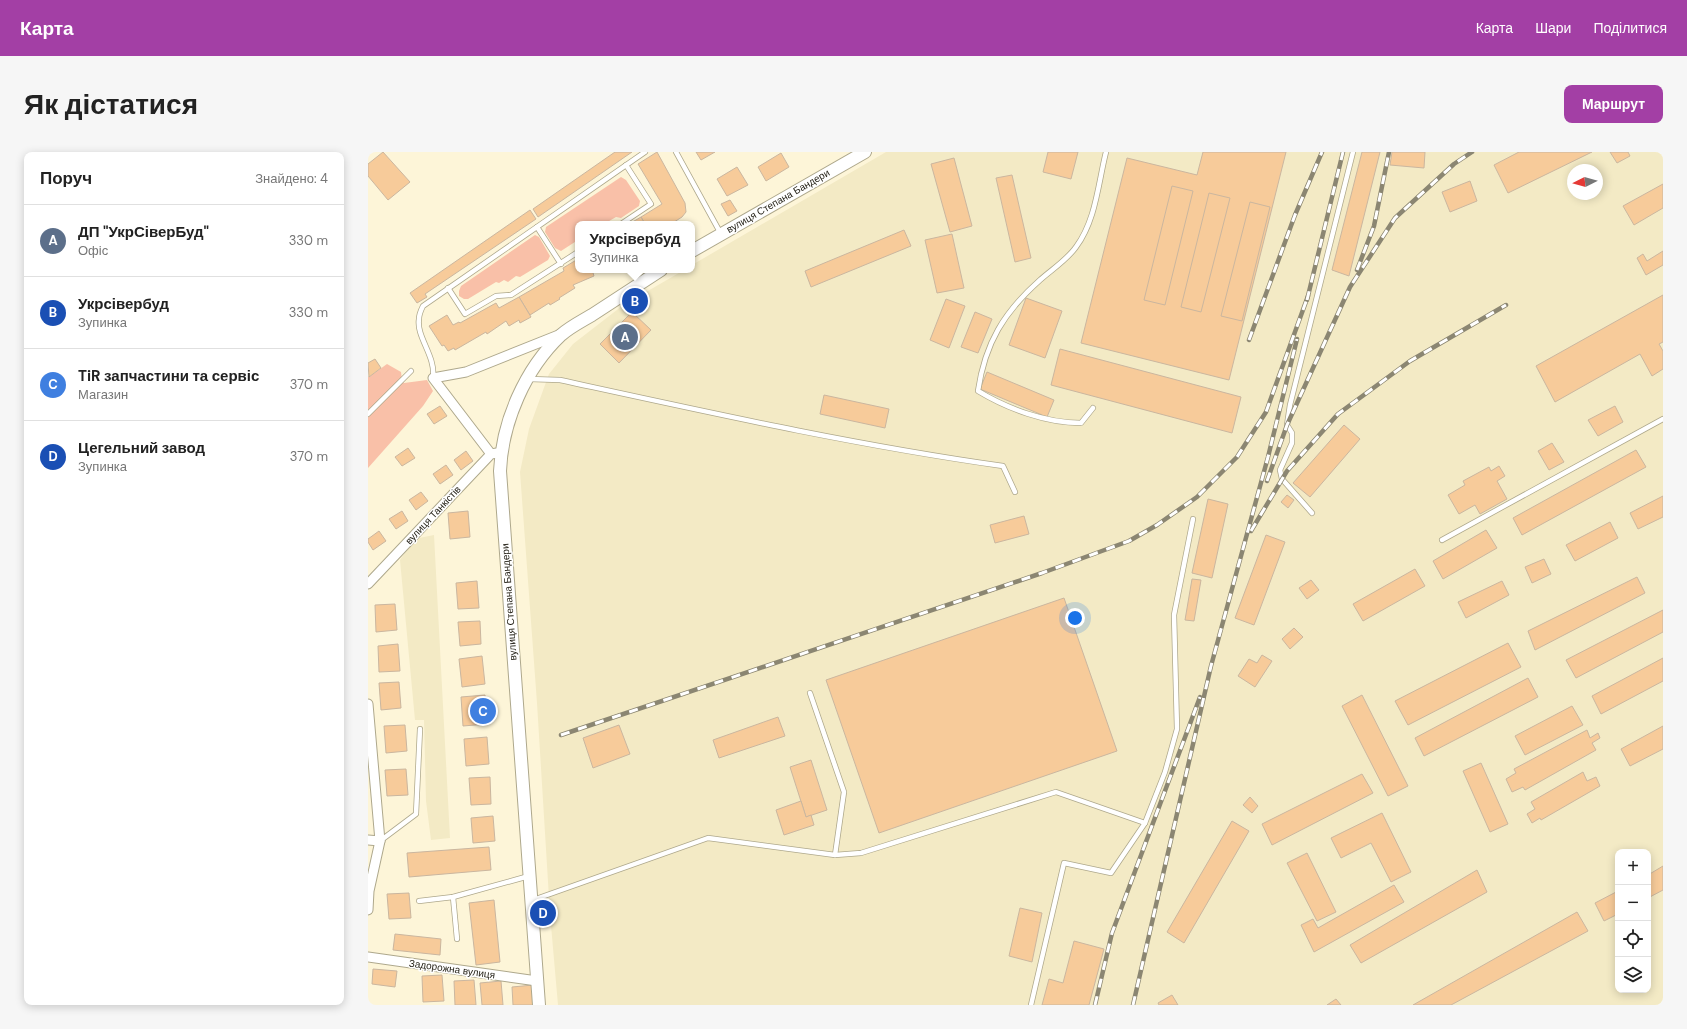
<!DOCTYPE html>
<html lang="uk">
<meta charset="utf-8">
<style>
:root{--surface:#fff;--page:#f6f6f6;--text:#222;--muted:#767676;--line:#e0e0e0;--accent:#a33fa5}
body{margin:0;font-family:"DM Sans",sans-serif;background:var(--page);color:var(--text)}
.controls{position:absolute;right:12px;bottom:12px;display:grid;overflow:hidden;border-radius:8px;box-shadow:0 2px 10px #0003}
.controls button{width:36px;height:36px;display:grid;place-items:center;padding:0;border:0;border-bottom:1px solid var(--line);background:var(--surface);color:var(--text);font:20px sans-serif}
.compass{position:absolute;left:1199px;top:12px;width:36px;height:36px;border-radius:50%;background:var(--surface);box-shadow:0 2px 10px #0003;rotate:264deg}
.you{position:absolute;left:707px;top:466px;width:14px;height:14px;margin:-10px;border:3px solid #fff;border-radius:50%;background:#1a73e8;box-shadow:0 0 0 6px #1a73e833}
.badge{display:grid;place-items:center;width:26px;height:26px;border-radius:50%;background:var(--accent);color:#fff;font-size:13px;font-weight:700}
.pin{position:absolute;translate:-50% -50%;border:2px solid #fff;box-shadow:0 1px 4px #0006}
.popup{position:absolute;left:207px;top:69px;width:120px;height:52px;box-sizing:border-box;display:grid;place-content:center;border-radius:8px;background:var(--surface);filter:drop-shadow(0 1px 3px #0005);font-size:13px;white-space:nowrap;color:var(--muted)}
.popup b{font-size:15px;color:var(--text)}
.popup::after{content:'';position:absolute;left:50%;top:100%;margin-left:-8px;border:8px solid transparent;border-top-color:var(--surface)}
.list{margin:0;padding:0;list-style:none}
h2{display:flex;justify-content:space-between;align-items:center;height:52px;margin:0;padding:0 16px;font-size:17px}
h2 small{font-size:13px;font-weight:400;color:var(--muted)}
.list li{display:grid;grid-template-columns:26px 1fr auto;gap:12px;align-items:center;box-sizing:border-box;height:72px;padding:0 16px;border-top:1px solid var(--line)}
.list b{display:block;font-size:15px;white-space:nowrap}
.list p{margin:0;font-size:13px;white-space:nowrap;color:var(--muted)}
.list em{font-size:13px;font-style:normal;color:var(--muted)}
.icon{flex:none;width:22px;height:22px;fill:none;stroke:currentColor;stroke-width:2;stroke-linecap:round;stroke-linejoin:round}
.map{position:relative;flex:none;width:1295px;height:853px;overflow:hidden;border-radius:8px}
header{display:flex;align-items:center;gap:24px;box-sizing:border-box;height:56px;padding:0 20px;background:var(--accent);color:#fff}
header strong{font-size:19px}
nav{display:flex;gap:22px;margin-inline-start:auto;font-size:14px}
.intro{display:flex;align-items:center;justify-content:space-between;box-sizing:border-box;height:96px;padding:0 24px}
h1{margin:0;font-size:28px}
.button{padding:10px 18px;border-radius:8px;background:var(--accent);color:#fff;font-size:14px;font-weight:700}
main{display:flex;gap:24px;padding:0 24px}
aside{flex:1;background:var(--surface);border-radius:8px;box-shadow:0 2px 10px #0003}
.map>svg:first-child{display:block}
</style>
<header>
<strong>Карта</strong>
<nav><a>Карта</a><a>Шари</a><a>Поділитися</a></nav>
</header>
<div class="intro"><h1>Як дістатися</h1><a class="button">Маршрут</a></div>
<main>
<aside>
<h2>Поруч<small>Знайдено: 4</small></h2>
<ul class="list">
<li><span class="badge" style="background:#5c6f8a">A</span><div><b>ДП &quot;УкрСіверБуд&quot;</b><p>Офіс</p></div><em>330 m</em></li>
<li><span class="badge" style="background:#1a4fb4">B</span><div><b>Укрсівербуд</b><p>Зупинка</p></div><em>330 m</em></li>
<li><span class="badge" style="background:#3f7fe0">C</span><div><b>TiR запчастини та сервіс</b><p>Магазин</p></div><em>370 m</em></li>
<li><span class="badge" style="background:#1a4fb4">D</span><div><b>Цегельний завод</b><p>Зупинка</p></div><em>370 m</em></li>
</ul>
</aside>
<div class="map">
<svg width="1295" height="853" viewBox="0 0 1295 853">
<rect width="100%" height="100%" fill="#fdf5d8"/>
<g fill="#f3eac5" fill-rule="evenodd">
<path d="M518,0H1295V853H190L182,762L169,551L152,320L161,277L181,222L205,192L254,154L316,118H324V113ZM1205,18H1229V42H1205ZM1250,700H1280V838H1250Z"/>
<polygon points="66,383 82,686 63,688 58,649 56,568 47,568 32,408 46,387"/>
</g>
<g fill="#f9c0a8">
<polygon points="253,25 258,28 272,49 271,54 253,66 248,65 236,72 210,72 210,88 193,99 187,96 177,80 178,75"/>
<polygon points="167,83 171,85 182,104 180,108 152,125 148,124 140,130 136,128 131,131 128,130 100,147 96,147 91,144 91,139 93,134"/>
<polygon points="19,212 33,220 34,228 36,231 59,228 65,239 55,254 0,316 0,224 1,225"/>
</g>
<g fill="#f7cb9a" stroke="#cab69f">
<polygon points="15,0 42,30 20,48 0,24 0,12"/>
<polygon points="247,0 264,0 170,65 165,57"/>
<polygon points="289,0 317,51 318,60 314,65 303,72 277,72 273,65 294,52 270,12"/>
<polygon points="328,0 347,0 333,8"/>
<polygon points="680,0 710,0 703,27 675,20"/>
<polygon points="835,0 918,0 861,228 713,191 759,6 829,23"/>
<polygon points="994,0 1012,0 981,124 964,118"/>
<polygon points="1024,0 1057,0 1056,16 1022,13"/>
<polygon points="1151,0 1224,0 1140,41 1126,13"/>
<polygon points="1242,0 1260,0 1262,4 1249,11"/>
<polygon points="413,1 421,15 398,29 390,15"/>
<polygon points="586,6 604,74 582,80 563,12"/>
<polygon points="369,15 380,33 359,44 349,27"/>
<polygon points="644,23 663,106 647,110 628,26"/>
<polygon points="1102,29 1109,49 1082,60 1074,40"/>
<polygon points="1295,32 1295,56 1266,73 1255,54"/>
<polygon points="804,34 825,39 797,153 776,148"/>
<polygon points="841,41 862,46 833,160 813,155"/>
<polygon points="362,48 369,59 360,64 353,52"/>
<polygon points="882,50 902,55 874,169 853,164"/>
<polygon points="162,58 168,67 57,142 59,145 49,151 42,141"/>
<polygon points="273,65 277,72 261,72"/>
<polygon points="536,78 543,94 443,135 437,119"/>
<polygon points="584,82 596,136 569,141 557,88"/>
<polygon points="1295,99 1295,113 1278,123 1269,106 1275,102 1279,109"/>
<polygon points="210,107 210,118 231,118 225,121 226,124 205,133 207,136 191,146 192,147 182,153 181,151 162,163 151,145 196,119 195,116"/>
<polygon points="1295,143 1295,190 1291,192 1295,199 1295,217 1284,224 1272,202 1187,250 1168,214"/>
<polygon points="151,145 163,165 152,171 151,168 141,174 138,169 119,182 118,180 87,198 86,196 80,199 76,193 74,194 61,174 79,163 85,173 91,170 92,171 128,151 131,156"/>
<polygon points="658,146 694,159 677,206 641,193"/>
<polygon points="578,147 597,154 581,196 562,188"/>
<polygon points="264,160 283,178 251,211 232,192"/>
<polygon points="607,160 624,167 610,201 593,195"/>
<polygon points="692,197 873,245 864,281 683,233"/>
<polygon points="7,207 13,216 1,225 0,211"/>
<polygon points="619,220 686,248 679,265 612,237"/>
<polygon points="456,243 521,257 517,276 452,262"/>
<polygon points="72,254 79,264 66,272 59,262"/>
<polygon points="1247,254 1255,270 1230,284 1220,268"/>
<polygon points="976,273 992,287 942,345 925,331"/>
<polygon points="1184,291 1196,310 1181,318 1170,299"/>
<polygon points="40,296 47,306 34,314 27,305"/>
<polygon points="1268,298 1278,315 1154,383 1145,366"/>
<polygon points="98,299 105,309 93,318 86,308"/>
<polygon points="78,313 85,323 72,332 65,322"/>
<polygon points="1131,314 1137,324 1129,329 1139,347 1112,362 1107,353 1091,362 1080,343 1097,333 1095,329 1121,315 1123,319"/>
<polygon points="53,340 60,349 48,358 41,348"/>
<polygon points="919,343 926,348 920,356 913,350"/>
<polygon points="1295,344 1295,365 1270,377 1262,361"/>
<polygon points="840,347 860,352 844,426 824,421"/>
<polygon points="34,359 40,369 28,377 21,367"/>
<polygon points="100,359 102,385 82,387 80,361"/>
<polygon points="656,364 661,382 627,391 622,373"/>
<polygon points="1242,370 1250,386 1207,409 1198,393"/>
<polygon points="1118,378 1129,396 1075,427 1065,409"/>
<polygon points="11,379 18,389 5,398 0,390 0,387"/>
<polygon points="898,383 917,390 886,473 867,466"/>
<polygon points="1176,407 1183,422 1164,431 1157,415"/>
<polygon points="1047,417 1057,434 995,469 985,452"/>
<polygon points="1269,425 1277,441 1167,498 1160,479"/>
<polygon points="824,427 833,428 826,469 817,468"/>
<polygon points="943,428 951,438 939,447 931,436"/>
<polygon points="109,429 111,456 90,457 88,431"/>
<polygon points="1134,429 1141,443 1098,466 1090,450"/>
<polygon points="696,446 749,599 511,681 458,528"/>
<polygon points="27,452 29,478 8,480 7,453"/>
<polygon points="1295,458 1295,480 1208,526 1198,508"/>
<polygon points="112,469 113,492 92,494 90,470"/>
<polygon points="926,476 935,485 922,497 914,487"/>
<polygon points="1140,491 1153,515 1040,573 1027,549"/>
<polygon points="30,492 32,519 11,520 10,494"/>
<polygon points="894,503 904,509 887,535 870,524 881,507 889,511"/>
<polygon points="114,504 117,532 94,535 91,507"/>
<polygon points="1295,506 1295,529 1233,562 1224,544"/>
<polygon points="1160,526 1170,545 1056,604 1047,586"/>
<polygon points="31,530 33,556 13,558 11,531"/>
<polygon points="117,543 119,572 95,574 93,545"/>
<polygon points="994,543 1040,634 1020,644 974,554"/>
<polygon points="1204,554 1215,573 1157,603 1147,584"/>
<polygon points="410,565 417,584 351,606 345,588"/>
<polygon points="37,573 39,599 18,601 16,574"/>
<polygon points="251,573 262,602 225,616 215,586"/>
<polygon points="1295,574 1295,597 1262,614 1253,597"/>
<polygon points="1219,578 1222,586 1230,581 1232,586 1224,591 1228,598 1157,638 1155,635 1144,640 1138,627 1148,621 1146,617"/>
<polygon points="119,585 121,612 98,614 96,587"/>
<polygon points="443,608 459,658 438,665 422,615"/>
<polygon points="1113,611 1140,672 1122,680 1095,619"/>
<polygon points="38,617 40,643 19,644 17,618"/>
<polygon points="1215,620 1219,629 1228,625 1232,634 1173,668 1172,666 1164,671 1159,662 1167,657 1163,650"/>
<polygon points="994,622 1005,641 904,693 894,672"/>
<polygon points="122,625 123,652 103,653 101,626"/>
<polygon points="882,645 890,654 884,661 875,653"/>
<polygon points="433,649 438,665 443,663 446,673 416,683 408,658"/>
<polygon points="1014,661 1043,720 1023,730 1003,691 973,706 963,686"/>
<polygon points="125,664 127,689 105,691 103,666"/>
<polygon points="864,669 881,679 816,791 799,780"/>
<polygon points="121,695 123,718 41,725 39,701"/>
<polygon points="939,701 968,760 949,769 919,711"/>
<polygon points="1295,714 1295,738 1280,746 1280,723"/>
<polygon points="1109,718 1119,740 993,811 982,793"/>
<polygon points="1026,733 1036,750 946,800 933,773 945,767 950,776"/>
<polygon points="1250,739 1250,762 1236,769 1227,751"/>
<polygon points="41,741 43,766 21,767 19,742"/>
<polygon points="126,748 132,810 108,813 101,751"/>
<polygon points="652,756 674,761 664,810 641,804"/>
<polygon points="1209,760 1220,779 1083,853 1045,853"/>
<polygon points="27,782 73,787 72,803 25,798"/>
<polygon points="706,789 736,797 721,853 674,853 681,827 695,831"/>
<polygon points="5,817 29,819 27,835 4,832"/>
<polygon points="74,823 76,849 55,850 54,824"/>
<polygon points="106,828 108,853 87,853 86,829"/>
<polygon points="133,829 135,853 114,853 112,831"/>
<polygon points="165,833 166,853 145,853 144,835"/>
<polygon points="804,843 810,853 791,853 790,851"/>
<polygon points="968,847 973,853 959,853"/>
</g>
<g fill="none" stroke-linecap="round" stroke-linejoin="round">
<defs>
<g id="service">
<polyline points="308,0 353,82"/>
<polyline points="253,72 283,52 258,13"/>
<polyline points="169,75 193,112"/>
<polyline points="80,136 97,162 128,144 143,143 210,100"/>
<path d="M65,226C68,204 48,185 51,167C51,163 53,158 55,154L277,0"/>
<path d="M161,227L192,228C339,260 486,293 635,314L647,340"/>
<path d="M725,256L713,271C678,271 640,257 610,239C617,191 636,160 672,128C683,118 699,108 708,95C728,68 730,32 738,0"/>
<polyline points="0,262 43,219"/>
<polyline points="944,361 914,327 912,318 924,291 924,281 919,273 922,253 985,0"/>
<polyline points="1074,388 1295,267"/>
<polyline points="442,541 476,640 467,703"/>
<polyline points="12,689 48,662 52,577"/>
<polyline points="85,745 89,787"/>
<polyline points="165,748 340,686 467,703 493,701 688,640 777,671"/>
<polyline points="51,749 85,745 161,724"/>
<polyline points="663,853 696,711 743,721 777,671 797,620 809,577 806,463 825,367"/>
</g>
<g id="minor">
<polyline points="123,302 65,226 98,220 193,182"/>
<polyline points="0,432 123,302 129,301"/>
<polyline points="0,552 12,689 1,739 0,758"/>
<polyline points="0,688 12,689"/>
<polyline points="0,805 169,829"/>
</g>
<g id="tertiary">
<polyline points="324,99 497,0"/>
<path d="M171,853L132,319C134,270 157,217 193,183C202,175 214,169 224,163C247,148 270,133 293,118"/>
</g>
</defs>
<use href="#service" stroke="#aea88c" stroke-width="6"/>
<use href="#minor" stroke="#aea88c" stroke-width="11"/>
<use href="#tertiary" stroke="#aea88c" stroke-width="14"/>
<use href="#service" stroke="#fff" stroke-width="4.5"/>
<use href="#minor" stroke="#fff" stroke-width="9"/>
<use href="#tertiary" stroke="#fff" stroke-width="12"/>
<defs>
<g id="rail">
<polyline points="989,118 1006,74 1021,0"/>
<polyline points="939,148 975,0"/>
<polyline points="881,188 927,63 954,0"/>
<polyline points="899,329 919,273 982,135 1027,66 1086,12 1104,0"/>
<polyline points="883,379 919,319 970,262 1042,209 1138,153"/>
<polyline points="193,583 674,421 761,389 789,373 829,345 869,305 898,260 940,144"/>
<polyline points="727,853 744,781 832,545"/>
<polyline points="765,853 843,514 900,305 929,187"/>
</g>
</defs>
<use href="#rail" stroke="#8b8672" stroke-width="4.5"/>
<use href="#rail" stroke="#fff" stroke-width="3" stroke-dasharray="9" stroke-linecap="butt"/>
</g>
<g text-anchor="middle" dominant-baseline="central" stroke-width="3" stroke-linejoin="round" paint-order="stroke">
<g font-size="10" fill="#211e14" stroke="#fff">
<text transform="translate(410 49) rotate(-30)">вулиця Степана Бандери</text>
<text transform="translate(65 363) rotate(-47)">вулиця Танкістів</text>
<text transform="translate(141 450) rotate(-94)">вулиця Степана Бандери</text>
<text transform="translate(84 817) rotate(8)">Задорожна вулиця</text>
</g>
</g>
</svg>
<div class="controls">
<button>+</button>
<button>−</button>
<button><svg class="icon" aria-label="locate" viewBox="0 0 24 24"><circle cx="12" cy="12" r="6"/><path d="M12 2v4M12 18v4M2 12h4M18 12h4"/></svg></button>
<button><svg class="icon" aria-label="layers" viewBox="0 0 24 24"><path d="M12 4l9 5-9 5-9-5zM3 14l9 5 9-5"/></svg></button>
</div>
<svg class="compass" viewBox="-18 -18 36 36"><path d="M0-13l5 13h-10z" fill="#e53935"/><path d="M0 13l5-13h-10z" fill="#767676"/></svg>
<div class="you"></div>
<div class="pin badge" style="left:257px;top:185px;background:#5c6f8a">A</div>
<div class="pin badge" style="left:267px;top:149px;background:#1a4fb4">B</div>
<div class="popup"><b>Укрсівербуд</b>Зупинка</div>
<div class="pin badge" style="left:115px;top:559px;background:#3f7fe0">C</div>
<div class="pin badge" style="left:175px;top:761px;background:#1a4fb4">D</div>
</div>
</main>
